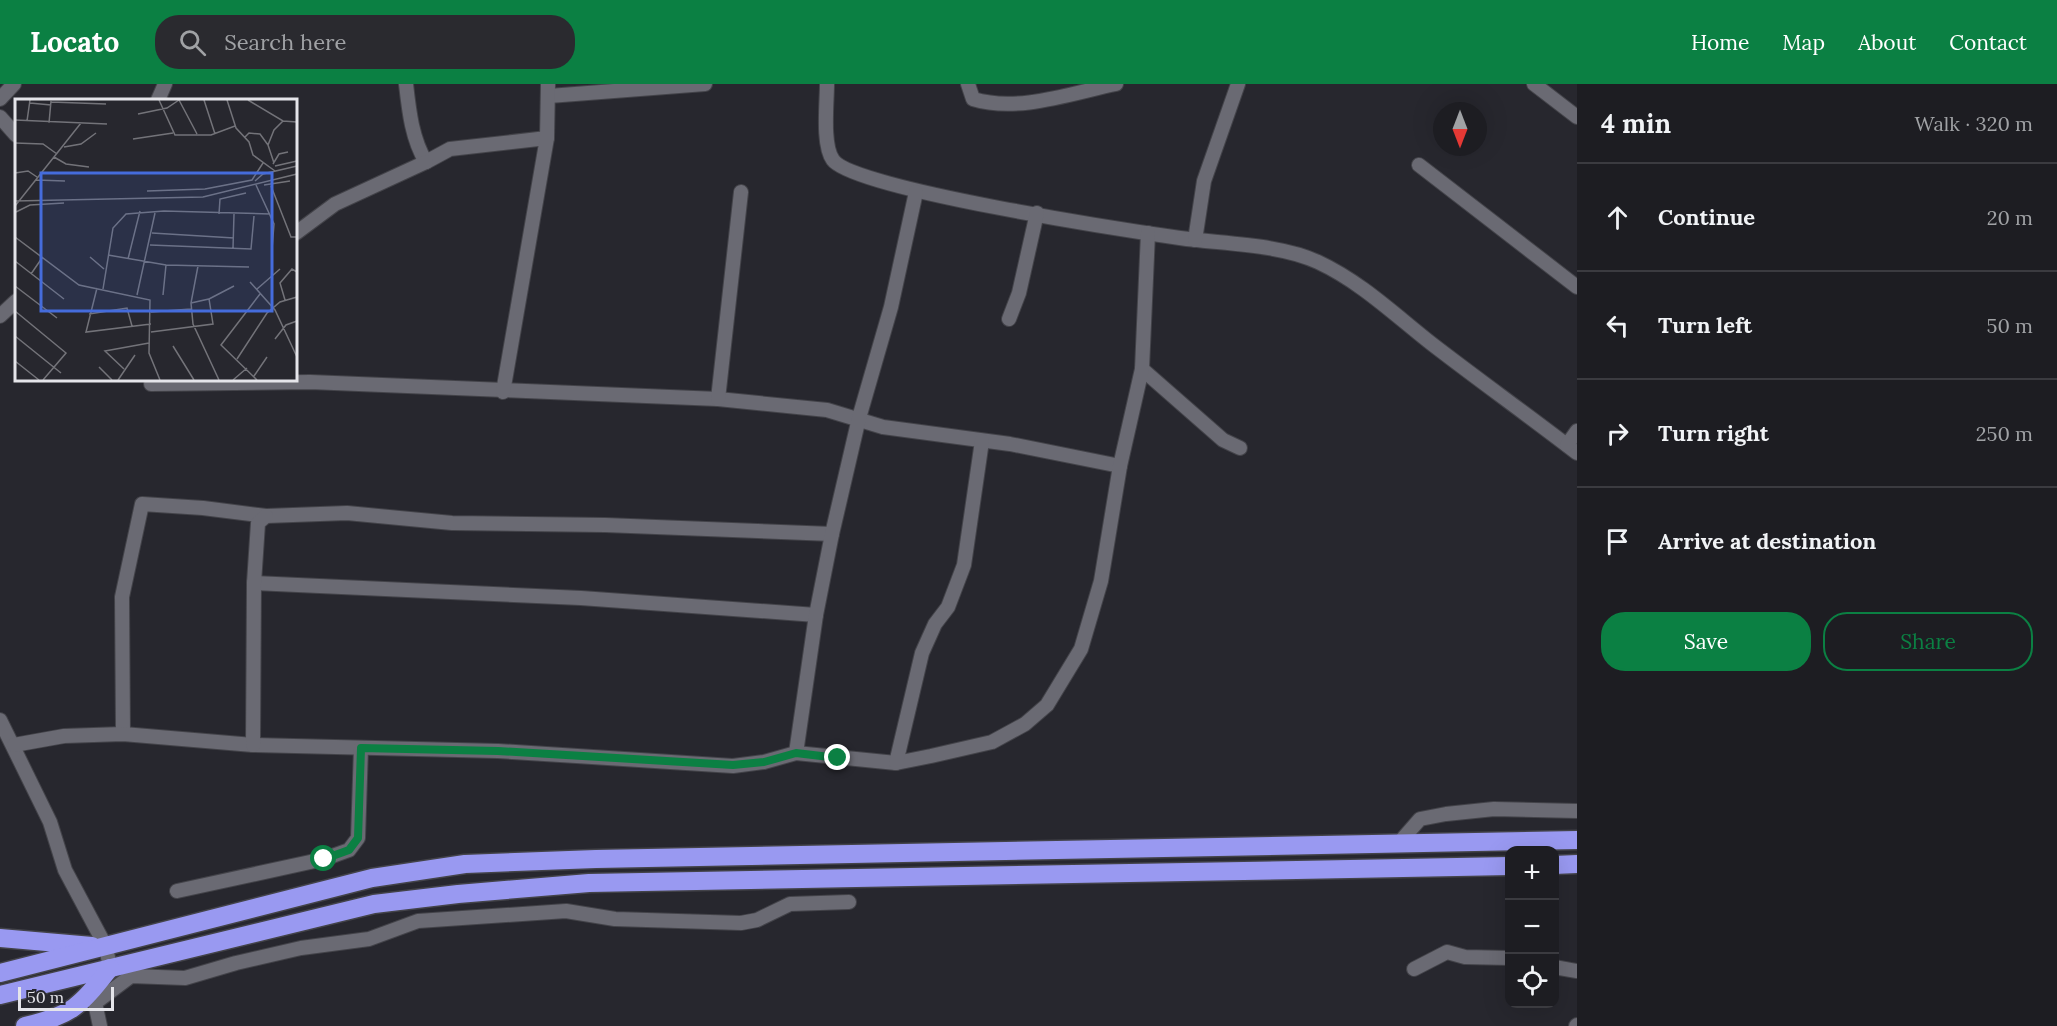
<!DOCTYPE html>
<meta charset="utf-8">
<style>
:root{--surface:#1d1d22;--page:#2a2a2f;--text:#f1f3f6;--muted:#a0a2a5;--line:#3b3b40;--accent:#0b8043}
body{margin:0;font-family:Lora,serif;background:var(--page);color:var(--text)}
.controls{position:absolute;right:18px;bottom:18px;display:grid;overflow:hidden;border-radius:12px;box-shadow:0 6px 24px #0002}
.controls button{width:54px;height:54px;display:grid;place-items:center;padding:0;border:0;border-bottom:2px solid var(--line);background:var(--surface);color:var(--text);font:30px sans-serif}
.compass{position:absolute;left:1433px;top:18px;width:54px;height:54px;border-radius:50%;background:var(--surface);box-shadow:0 6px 24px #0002;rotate:180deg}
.scale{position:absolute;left:18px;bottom:15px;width:96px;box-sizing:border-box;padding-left:6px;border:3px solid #e5e5ea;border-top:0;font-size:16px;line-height:21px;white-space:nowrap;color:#e5e5ea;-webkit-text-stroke:4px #27272e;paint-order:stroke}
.stop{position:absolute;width:18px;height:18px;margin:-14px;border:4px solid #0b8043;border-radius:50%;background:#fff}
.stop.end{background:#0b8043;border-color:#fff;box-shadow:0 2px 6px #0008}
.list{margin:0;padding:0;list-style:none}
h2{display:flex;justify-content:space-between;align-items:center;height:78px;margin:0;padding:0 24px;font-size:26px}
h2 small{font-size:20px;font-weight:400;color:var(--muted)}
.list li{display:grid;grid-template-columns:39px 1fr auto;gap:18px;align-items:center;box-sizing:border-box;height:108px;padding:0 24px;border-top:2px solid var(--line)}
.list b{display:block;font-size:22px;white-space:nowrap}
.list em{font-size:20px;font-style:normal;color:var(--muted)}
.actions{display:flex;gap:12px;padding:18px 24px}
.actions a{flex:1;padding:14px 0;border:2px solid var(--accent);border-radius:24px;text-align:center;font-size:21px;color:var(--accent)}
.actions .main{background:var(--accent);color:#fff}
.icon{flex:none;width:33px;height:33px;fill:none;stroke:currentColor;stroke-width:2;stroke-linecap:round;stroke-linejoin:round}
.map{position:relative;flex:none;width:1577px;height:942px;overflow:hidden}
header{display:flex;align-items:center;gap:36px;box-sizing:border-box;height:84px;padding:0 30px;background:var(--accent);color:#fff}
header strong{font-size:28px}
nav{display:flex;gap:33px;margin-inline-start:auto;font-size:21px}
.search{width:420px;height:54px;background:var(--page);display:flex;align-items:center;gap:15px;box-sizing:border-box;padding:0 21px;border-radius:24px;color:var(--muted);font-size:22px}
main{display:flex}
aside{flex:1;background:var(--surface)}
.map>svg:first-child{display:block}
</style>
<header>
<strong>Locato</strong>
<div class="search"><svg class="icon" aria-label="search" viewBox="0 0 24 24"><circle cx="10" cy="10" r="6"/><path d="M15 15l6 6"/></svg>Search here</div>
<nav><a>Home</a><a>Map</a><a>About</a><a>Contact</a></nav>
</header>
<main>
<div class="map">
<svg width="1577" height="942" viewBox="0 0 1577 942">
<rect width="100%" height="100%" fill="#27272e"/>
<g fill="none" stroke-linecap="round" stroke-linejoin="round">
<defs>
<g id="street">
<path d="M406,0C409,27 412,55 426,78L450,65L547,54"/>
<path d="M827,0C827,19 822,61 833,76C853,105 1131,147 1180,154C1222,160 1280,160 1318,178C1361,198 1395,231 1432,260C1480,297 1529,332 1577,369"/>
<path d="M968,0L973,15C1018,29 1072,9 1116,0"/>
<polyline points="1534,0 1577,33"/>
<polyline points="549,12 705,0"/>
<polyline points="0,15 14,0"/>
<polyline points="158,16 165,0"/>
<polyline points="0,33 16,51"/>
<polyline points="1419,81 1577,203"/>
<polyline points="296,149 335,120 426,78"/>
<polyline points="1195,156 1204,97 1238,0"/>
<polyline points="0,232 16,217"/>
<polyline points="1009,235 1019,209 1037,129"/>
<polyline points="1142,285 1223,356 1240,364"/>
<polyline points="151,300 310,298 718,315 827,326 883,343 1010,360 1120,382"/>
<polyline points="503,308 547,54 548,0"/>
<polyline points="718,315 741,108"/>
<polyline points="1567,361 1577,347"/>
<polyline points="254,499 581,514 816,531"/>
<polyline points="0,636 50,738 65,786 106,863 110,884"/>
<polyline points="123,650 122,513 142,420 203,424 266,432 347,429 452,439 605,441 832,450"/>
<polyline points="14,661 64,652 123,650 253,661 498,667 733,682 764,678 796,669 896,679 931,672 992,658 1025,640 1047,621 1081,565 1101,497 1120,382 1142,285 1148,149"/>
<polyline points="253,661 254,499 258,439 266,432"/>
<polyline points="796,669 816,531 832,450 859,334 891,223 916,108"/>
<polyline points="896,679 922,569 935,540 948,523 964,481 982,357"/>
<polyline points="1399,759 1420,735 1446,730 1494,725 1577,727"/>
<polyline points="177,807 324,775 349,766 358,754 361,664"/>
<polyline points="1554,883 1577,887"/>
<polyline points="1414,885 1447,868 1465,873 1510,874"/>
<polyline points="100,942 95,919 131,892 185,894 236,879 301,864 369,855 418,837 566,827 615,835 741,839 757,836 790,820 849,818"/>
<polyline points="1576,942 1577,941"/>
</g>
<g id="highway">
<polyline points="1554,781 1577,780"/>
<polyline points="0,854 92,862"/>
<polyline points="0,889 372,794 465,780 596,775 1577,756"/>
<polyline points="0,911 374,820 458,810 589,799 1510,782"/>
<path d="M25,942C74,930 79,923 110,884"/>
</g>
</defs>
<use href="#street" stroke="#434349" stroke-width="16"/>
<use href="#highway" stroke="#434349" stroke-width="21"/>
<use href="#street" stroke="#6a6a73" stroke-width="14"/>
<use href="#highway" stroke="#9999f1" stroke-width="18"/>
</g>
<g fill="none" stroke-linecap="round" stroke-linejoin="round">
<polyline stroke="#0b8043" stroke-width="8" points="324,775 349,766 358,754 361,664 498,667 733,681 764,678 796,669 838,674"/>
</g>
<g transform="translate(15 15)">
<rect width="282" height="282" fill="#27272e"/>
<path fill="none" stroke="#737379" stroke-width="1.5" d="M144,1L160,36H196L220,27M164,1L182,35M189,1L200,35M212,1L221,29L234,43L238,56L260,72M233,1L268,22L282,23M36,3L91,5M15,4L36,6M123,15L152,9L164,1M0,21L92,25M12,22L15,1M34,24L36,2M230,38L234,34L245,35L253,46M118,40L158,34M0,44L28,45L42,55M49,48L66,45L81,34M39,58L51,65L74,68M259,64L253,46L259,31L268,22M258,65L264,55L273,53M260,67L282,62M0,74L13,72L22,78M21,81L50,82M240,82L248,75L282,67M241,86L259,125L257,150M249,86L275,82M256,87L276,138H282M132,92L190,90L237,81L248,64M0,102L188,98L282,75M0,107L66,24M1,113L15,106L49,104M204,115L205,100L231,94M137,134L219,139M0,138L64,186L135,201L134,254L145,281M135,146L236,150L239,117M218,149L219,115M93,156L151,166L234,168M75,158L89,170M113,160L125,112M0,162L49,200M183,167L176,204L178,225L204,281M16,175L27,159M235,183L260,211L282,258M0,187L42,219M82,189L71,233L136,225M88,190L98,129L111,115L149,112L255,115M242,190L265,170M122,196L140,114M148,196L151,166M194,200L219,187M270,201L265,184L277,170L282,173M0,212L51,254L28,281M136,213L176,210M74,215L112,209L117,227M136,233L198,225L194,200L176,204M0,237L46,274M260,240L271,226L282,222M158,247L179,281M222,260L252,214L265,203L282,198M0,262L24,281M84,268L97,281M109,270L90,252L134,244M239,277L252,258M103,281L120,256M218,281L232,269M242,281L206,246L245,195"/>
<path fill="#456cdc" fill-opacity="0.15" stroke="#456cdc" stroke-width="3" d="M26,74H257V212H26Z"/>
<rect width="282" height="282" fill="none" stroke="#e5e5ea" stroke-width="3"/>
</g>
</svg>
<div class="controls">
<button>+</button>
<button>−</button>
<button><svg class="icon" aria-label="locate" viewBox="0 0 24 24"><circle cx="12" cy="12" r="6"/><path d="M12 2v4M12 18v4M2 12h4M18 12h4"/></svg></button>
</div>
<svg class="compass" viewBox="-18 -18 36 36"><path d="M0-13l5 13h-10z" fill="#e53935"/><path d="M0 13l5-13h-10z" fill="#a0a2a5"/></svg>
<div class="scale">50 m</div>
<div class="stop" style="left:324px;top:775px"></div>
<div class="stop end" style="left:838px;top:674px"></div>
</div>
<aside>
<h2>4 min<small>Walk · 320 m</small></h2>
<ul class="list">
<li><svg class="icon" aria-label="ahead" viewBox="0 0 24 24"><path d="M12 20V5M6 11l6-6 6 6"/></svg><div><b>Continue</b></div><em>20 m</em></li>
<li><svg class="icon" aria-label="left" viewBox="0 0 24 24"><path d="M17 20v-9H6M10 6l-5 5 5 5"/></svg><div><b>Turn left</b></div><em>50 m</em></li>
<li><svg class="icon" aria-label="right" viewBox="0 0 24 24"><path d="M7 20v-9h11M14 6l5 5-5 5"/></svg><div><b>Turn right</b></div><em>250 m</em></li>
<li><svg class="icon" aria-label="arrive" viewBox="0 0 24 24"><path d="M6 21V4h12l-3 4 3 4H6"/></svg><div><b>Arrive at destination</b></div></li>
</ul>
<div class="actions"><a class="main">Save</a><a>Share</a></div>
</aside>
</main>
